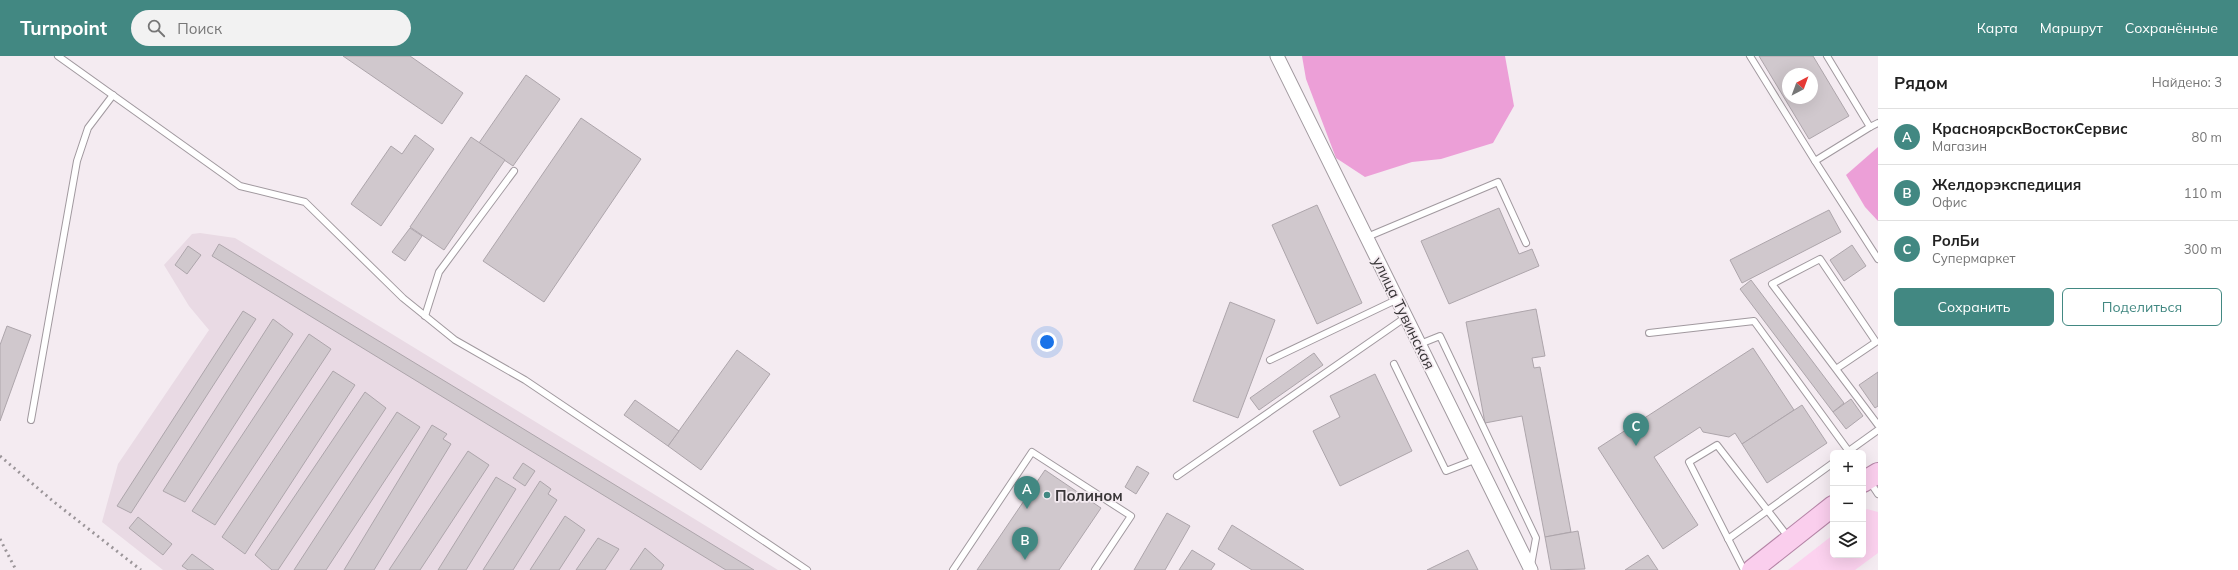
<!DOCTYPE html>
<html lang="ru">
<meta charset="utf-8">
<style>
:root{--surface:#fff;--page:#f2f2f2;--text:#222;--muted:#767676;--line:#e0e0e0;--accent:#428882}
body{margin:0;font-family:Mulish,sans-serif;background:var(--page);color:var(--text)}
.controls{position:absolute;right:12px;bottom:12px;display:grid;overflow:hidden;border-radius:6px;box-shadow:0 4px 16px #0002}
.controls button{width:36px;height:36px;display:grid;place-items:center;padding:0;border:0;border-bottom:1px solid var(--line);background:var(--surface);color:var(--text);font:20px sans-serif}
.compass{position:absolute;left:1782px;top:12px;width:36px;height:36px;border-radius:50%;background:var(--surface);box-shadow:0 4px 16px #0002;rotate:41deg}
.you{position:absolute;left:1047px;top:286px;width:14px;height:14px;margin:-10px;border:3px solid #fff;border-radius:50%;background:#1a73e8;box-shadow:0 0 0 6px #1a73e833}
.badge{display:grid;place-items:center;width:26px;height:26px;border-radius:50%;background:var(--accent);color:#fff;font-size:13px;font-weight:700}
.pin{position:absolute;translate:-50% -33px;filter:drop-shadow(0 1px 2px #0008)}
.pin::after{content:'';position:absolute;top:21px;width:14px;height:12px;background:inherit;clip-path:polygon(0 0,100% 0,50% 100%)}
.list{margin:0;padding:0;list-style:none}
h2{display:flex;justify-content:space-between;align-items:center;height:52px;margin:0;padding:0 16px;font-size:17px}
h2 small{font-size:13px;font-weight:400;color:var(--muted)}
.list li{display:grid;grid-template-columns:26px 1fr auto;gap:12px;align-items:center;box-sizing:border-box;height:56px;padding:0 16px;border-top:1px solid var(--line)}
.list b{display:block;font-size:15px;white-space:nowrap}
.list p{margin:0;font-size:13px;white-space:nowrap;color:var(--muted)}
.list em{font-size:13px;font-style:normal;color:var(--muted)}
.actions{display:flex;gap:8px;padding:12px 16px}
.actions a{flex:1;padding:9px 0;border:1px solid var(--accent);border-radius:6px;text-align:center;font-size:14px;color:var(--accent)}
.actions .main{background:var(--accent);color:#fff}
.icon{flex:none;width:22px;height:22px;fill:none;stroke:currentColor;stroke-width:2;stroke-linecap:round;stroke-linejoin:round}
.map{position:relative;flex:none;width:1878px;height:514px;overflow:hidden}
header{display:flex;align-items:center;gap:24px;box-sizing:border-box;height:56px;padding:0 20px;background:var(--accent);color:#fff}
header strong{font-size:19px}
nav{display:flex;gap:22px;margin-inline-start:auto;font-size:14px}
.search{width:280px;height:36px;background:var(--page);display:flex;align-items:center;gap:10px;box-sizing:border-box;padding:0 14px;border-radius:22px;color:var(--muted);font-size:15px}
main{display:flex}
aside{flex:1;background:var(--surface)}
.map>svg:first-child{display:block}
</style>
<header>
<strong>Turnpoint</strong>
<div class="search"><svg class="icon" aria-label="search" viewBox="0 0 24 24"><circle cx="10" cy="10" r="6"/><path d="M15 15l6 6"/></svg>Поиск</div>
<nav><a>Карта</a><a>Маршрут</a><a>Сохранённые</a></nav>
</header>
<main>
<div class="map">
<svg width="1878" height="514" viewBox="0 0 1878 514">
<rect width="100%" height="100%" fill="#f4ebf1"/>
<polygon fill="#e9dae4" points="200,177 235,182 778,514 163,514 102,466 118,408 209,274 189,250 164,209 192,178"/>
<polygon fill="#fcd2ef" points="1867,453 1878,456 1878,497 1855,514 1788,514 1833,479 1833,499 1863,499 1863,456"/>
<g fill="#ec9fd7">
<polygon points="1302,0 1505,0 1514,50 1493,87 1441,103 1412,106 1365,121 1336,102 1306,23"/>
<polygon points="1878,91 1878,165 1865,151 1846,119"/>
</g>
<g fill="#d0c8cd" stroke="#ada5ab" fill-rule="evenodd">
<polygon points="343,0 410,0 463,37 442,68"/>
<path d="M1759,0H1813L1849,60L1809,83ZM1788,18H1812V42H1788Z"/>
<polygon points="526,19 560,43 513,110 479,87"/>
<polygon points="581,62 641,103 544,246 483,205"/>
<polygon points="415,79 434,93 381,170 351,148 391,90 402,98"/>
<polygon points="471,81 505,104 444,194 410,171"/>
<polygon points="1317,149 1362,247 1317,268 1272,169"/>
<polygon points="1499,152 1519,198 1532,193 1539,210 1449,248 1421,185"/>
<polygon points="1829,154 1841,176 1742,227 1730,204"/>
<polygon points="410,172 422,180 405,205 392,196"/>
<polygon points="219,188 517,369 754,514 726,514 212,200"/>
<polygon points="1852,189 1866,210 1844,225 1830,204"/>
<polygon points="188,190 201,199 187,218 175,209"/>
<polygon points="1751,224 1844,347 1833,356 1740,233"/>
<polygon points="1230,246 1275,264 1238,362 1193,345"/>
<polygon points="1536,253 1545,300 1532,302 1534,312 1540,311 1571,476 1545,481 1522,360 1485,367 1466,266"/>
<polygon points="243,255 256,263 131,457 117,450"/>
<polygon points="273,263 293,278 185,446 163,435"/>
<polygon points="7,270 31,279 0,365 0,289"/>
<polygon points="309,278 331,293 215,469 192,455"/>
<polygon points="1753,292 1794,354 1742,388 1735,377 1729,381 1703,376 1700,371 1654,401 1698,469 1663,493 1598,392"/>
<polygon points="737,294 770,318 701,414 668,390"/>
<polygon points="1314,297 1323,309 1259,354 1250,342"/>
<polygon points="333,315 355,329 245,498 222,481"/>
<polygon points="1878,316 1878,350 1875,352 1859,329"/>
<polygon points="1375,318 1412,395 1340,430 1313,375 1340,361 1330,340"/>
<polygon points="365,336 386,352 278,514 272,514 255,499"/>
<polygon points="1851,343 1863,360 1846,373 1833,356"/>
<polygon points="635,344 679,375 668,390 624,359"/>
<polygon points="1802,349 1827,387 1767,427 1742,388"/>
<polygon points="397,356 420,371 326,514 294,514"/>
<polygon points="432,369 447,378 443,383 451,388 374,514 344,514"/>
<polygon points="468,395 489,409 420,514 389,514"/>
<polygon points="523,407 535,415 525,430 513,422"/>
<polygon points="1137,410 1149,417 1136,438 1125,431"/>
<polygon points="1045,414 1101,452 1059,514 977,514"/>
<polygon points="496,421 516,433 466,514 438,514"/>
<polygon points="540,425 551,433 548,438 557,444 513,514 483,514"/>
<polygon points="1167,457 1190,470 1165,514 1134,514"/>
<polygon points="565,460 585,474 559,514 530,514"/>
<polygon points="138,461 172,488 163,499 129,472"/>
<polygon points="1232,469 1304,514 1252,514 1218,493"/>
<polygon points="1578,475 1585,513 1551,514 1545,481"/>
<polygon points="598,482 619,493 605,514 576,514"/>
<polygon points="645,492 664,509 661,514 630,514"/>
<polygon points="1192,494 1215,508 1211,514 1179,514"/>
<polygon points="1468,494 1478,514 1427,514"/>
<polygon points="192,498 214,514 188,514 182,510"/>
<polygon points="1648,499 1658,514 1625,514"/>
</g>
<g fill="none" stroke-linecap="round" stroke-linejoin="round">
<defs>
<g id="lane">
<polyline points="58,0 240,130 305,146 403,242 455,284 525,324 807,514"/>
<polyline points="1750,0 1815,105 1878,203"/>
<polyline points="1827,0 1870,71 1878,67"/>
<polyline points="1815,105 1870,71"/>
<polyline points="1367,181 1498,126 1526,187"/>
<polyline points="425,260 439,216 514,115"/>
<polyline points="1649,277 1754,265 1850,397"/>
<polyline points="1420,288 1440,280 1536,482 1531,509"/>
<polyline points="1270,304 1398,243"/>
<polyline points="1394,308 1446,415 1477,403"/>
<polyline points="1836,313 1876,286 1820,203 1772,228 1878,369"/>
<polyline points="31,364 77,105 88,72 113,39"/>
<polyline points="1846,397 1878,374"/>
<polyline points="1177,420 1406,261"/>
<polyline points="1870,426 1878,438"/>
<polyline points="1728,483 1833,407"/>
<polyline points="953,514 1032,396 1131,460 1095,514"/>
<polyline points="1744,514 1689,406 1717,389 1789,482"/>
</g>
<polyline id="street" points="1277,0 1531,514"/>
<g id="primary">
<polyline points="1863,426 1878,417"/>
<polyline points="1752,514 1833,450"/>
</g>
</defs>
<use href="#lane" stroke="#a1999f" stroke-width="8"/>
<use href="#street" stroke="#a1999f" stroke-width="15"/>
<use href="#primary" stroke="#b484a6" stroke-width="22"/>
<use href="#lane" stroke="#fff" stroke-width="6"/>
<use href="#street" stroke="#fff" stroke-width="13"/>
<use href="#primary" stroke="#faceed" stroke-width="20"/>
<g stroke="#9b9599" stroke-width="3" stroke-dasharray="2 4" stroke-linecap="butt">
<polyline points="0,400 54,446 141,514"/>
<polyline points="0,483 16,514"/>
</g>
</g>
<circle fill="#428882" stroke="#f4ebf1" stroke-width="1.5" cx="1047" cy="439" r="4"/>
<g text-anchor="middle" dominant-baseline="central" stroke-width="3.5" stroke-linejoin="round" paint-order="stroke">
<g font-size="15" fill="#393638" stroke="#f4ebf1">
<text transform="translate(1404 257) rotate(64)">улица Тувинская</text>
</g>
<g font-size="15" font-weight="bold" fill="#393638" stroke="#f4ebf1" text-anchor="start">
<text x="1055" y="439">Полином</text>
</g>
</g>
</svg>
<div class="controls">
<button>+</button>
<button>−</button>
<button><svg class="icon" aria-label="layers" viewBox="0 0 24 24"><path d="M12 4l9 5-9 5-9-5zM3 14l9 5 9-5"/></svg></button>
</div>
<svg class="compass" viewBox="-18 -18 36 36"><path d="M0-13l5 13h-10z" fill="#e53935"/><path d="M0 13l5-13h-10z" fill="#767676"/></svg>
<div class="you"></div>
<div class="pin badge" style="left:1027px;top:453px">A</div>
<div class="pin badge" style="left:1025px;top:504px">B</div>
<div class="pin badge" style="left:1636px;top:390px">C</div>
</div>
<aside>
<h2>Рядом<small>Найдено: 3</small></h2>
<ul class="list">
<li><span class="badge">A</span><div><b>КрасноярскВостокСервис</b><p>Магазин</p></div><em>80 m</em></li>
<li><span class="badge">B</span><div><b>Желдорэкспедиция</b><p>Офис</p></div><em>110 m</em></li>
<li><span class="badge">C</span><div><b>РолБи</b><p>Супермаркет</p></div><em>300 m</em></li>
</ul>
<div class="actions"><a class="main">Сохранить</a><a>Поделиться</a></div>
</aside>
</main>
